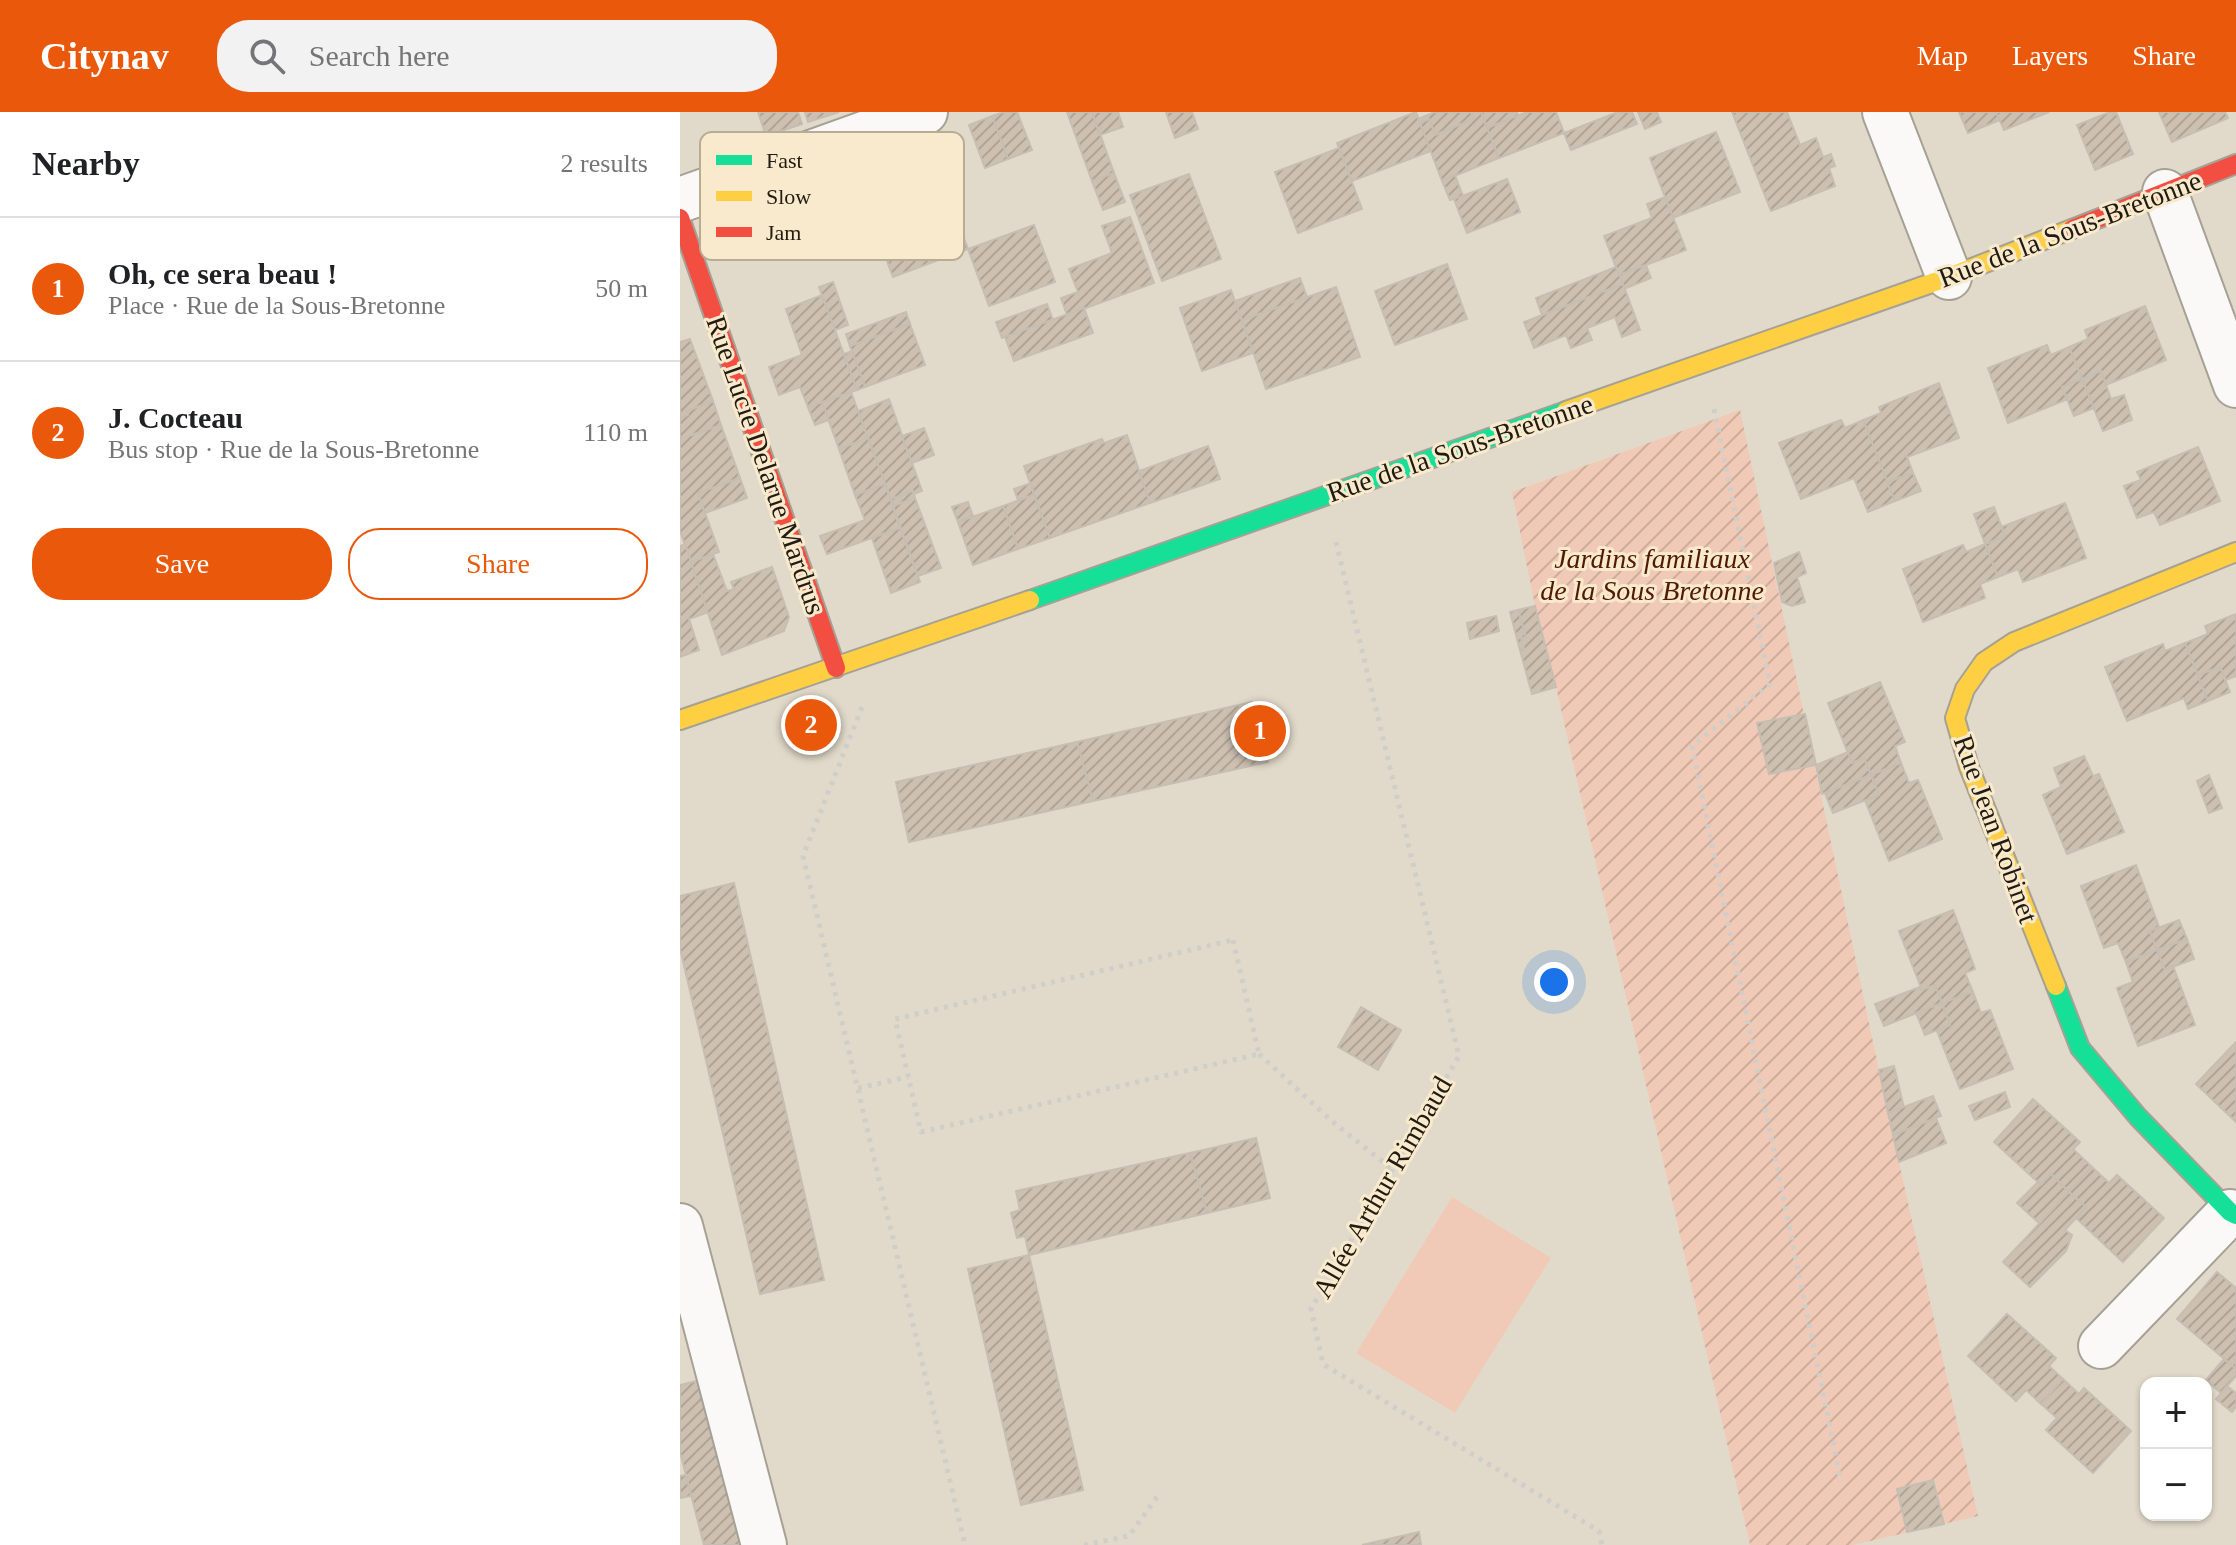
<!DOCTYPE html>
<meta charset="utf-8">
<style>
:root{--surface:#fff;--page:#f2f2f2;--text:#202124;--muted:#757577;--line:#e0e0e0;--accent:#ea580c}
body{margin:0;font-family:Georgia,serif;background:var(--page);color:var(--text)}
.controls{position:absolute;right:24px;bottom:24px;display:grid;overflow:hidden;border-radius:16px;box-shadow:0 2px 6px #0004}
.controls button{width:72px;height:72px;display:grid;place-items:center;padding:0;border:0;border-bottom:2px solid var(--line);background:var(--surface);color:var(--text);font:40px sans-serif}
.you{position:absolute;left:874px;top:870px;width:28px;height:28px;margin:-20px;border:6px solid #fff;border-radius:50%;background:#1a73e8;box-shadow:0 0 0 12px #1a73e833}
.badge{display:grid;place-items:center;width:52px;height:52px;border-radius:50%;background:var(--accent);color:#fff;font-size:26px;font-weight:700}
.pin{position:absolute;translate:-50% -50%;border:4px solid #fff;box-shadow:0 2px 8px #0006}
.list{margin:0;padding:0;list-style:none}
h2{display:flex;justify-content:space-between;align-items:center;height:104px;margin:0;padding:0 32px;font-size:34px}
h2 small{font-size:26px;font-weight:400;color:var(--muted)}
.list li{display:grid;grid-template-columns:52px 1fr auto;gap:24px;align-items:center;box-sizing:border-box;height:144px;padding:0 32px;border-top:2px solid var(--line)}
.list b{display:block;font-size:30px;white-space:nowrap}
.list p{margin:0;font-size:26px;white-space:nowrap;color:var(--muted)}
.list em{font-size:26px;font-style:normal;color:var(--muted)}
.actions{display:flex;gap:16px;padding:24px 32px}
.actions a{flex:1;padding:18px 0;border:2px solid var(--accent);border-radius:32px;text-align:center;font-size:28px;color:var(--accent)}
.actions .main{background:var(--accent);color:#fff}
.icon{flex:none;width:44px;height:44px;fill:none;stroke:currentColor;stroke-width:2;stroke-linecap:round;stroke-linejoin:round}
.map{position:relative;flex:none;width:1556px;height:1433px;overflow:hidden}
header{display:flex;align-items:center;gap:48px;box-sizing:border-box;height:112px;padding:0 40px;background:var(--accent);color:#fff}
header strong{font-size:38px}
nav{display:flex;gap:44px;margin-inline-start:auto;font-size:28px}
.search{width:560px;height:72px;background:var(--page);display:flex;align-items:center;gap:20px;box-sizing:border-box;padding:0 28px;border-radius:32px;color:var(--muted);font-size:30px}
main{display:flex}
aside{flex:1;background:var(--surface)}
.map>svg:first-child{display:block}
</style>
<header>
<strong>Citynav</strong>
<div class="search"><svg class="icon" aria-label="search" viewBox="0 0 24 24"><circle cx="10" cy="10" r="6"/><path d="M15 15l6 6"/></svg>Search here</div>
<nav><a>Map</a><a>Layers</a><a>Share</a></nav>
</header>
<main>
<aside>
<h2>Nearby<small>2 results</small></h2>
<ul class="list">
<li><span class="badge">1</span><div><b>Oh, ce sera beau !</b><p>Place · Rue de la Sous-Bretonne</p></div><em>50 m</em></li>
<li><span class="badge">2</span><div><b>J. Cocteau</b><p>Bus stop · Rue de la Sous-Bretonne</p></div><em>110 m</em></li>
</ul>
<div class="actions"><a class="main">Save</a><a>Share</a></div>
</aside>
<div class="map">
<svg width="1556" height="1433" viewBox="0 0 1556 1433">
<defs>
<pattern id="garden-furrows" width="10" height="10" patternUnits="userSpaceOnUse" patternTransform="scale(2)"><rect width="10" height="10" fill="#f1cab7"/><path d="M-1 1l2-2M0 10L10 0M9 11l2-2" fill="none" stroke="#cead9c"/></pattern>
<pattern id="building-hatch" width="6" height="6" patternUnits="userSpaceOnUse" patternTransform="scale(2)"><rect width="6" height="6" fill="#cdc0b1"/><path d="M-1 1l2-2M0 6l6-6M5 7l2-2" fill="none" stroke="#b0a497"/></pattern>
</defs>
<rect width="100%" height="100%" fill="#e1daca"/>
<polygon fill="url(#garden-furrows)" points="1060,298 1208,1001 1298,1404 1173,1433 1070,1433 876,575 855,494 832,380"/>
<polygon fill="#f1cab7" points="772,1085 871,1146 775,1301 676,1241"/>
<g fill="url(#building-hatch)" stroke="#c6beb3" stroke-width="2">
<polygon points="78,0 118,0 122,12 86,24"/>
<polygon points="125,0 159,0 128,10"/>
<polygon points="324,0 337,0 352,38 328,47 312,4"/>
<polygon points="387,0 412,0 434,61 412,69"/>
<polygon points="412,0 438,0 443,15 420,23"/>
<polygon points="486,0 512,0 518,17 495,26"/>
<polygon points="736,0 751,39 672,69 657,31"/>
<polygon points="755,0 791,0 794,7 755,23 749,7 740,11 738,7"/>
<polygon points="791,0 801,0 819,46 762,69 740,11 749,7 755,23 794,7"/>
<polygon points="801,0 837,0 838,4 807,16"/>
<polygon points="847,0 876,0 884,21 819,46 807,16"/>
<polygon points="938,0 952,0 957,12 891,38 884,21"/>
<polygon points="958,0 977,0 981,10 965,17"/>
<polygon points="1052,0 1107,0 1120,33 1136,26 1143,45 1151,42 1155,54 1149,56 1155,74 1091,99"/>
<polygon points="1279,0 1316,0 1320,8 1288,21"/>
<polygon points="1316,0 1369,0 1324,18"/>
<polygon points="1430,0 1436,0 1453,42 1415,58 1397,13"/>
<polygon points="1479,0 1545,0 1548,6 1492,30"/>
<polygon points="312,4 328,47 305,56 289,13"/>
<polygon points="1036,20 1060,80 993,106 970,46"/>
<polygon points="659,36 682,97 618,121 595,60"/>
<polygon points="434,61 445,90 423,98 412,69"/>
<polygon points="509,62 541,147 482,169 450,83"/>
<polygon points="775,63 783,84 770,88 762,69"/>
<polygon points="827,67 840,100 787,121 774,87"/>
<polygon points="268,84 288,137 213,165 193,112"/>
<polygon points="985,85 1006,138 939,163 924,124 972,106 967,92"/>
<polygon points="450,105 474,171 387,203 381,186 398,180 389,157 432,141 422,114"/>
<polygon points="354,113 375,170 309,194 288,137"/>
<polygon points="767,152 787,207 715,233 695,179"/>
<polygon points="966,153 971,166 944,177 939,163"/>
<polygon points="936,155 943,172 862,203 856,186"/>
<polygon points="620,166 627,185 562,208 555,189"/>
<polygon points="153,170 168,213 155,218 139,175"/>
<polygon points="943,172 960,218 942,225 935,205 907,216 912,228 891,236 886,223 854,236 844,210"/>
<polygon points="656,175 680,245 586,277 562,208"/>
<polygon points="551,178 573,241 522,259 500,196"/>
<polygon points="142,183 177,278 128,295 120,275 99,283 89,255 122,243 106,197"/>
<polygon points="367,192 373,208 322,226 316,210"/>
<polygon points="1465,194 1486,248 1426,273 1421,259 1402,267 1389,235 1408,227 1405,218"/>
<polygon points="404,196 413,221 334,249 325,225"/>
<polygon points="226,200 230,212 170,234 166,222"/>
<polygon points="230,212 245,253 185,275 170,234"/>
<polygon points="10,227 33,289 7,299 8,303 0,306 0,230"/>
<polygon points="1367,233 1371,243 1389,235 1402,267 1382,275 1388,287 1328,311 1308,256"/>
<polygon points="172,239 185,275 177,278 164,242"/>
<polygon points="1421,259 1431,287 1444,283 1452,308 1423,319 1402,267"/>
<polygon points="1402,267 1414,296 1394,304 1382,275"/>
<polygon points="1259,271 1279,326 1227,345 1233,361 1207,370 1183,308 1201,301 1199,295"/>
<polygon points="171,280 188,326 159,337 142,290"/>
<polygon points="209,287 242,379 234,382 233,379 211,387 178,299"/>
<polygon points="33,289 41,313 0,327 0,306 8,303 7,299"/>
<polygon points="142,290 149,308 135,313 128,295"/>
<polygon points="1161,308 1165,316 1183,308 1215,389 1188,400 1174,366 1121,387 1099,331"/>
<polygon points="41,313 60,366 18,381 39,440 11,450 0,419 0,327"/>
<polygon points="244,316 254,343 232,351 222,324"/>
<polygon points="447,323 470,391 370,426 344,354 422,327 424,331"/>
<polygon points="188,326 205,372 175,383 159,337"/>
<polygon points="528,334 540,367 470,391 459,359"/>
<polygon points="1518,335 1540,389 1480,413 1474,400 1457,406 1444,374 1461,368 1457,360"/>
<polygon points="1233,361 1241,379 1215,389 1207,370"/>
<polygon points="60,366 67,386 25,401 18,381"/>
<polygon points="351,371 354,383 338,388 334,377"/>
<polygon points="205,372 220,416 147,442 140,424 185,408 175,383"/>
<polygon points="233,379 235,386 213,394 211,387"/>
<polygon points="354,383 370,426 338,437 323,394"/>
<polygon points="235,386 261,456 238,464 213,394"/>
<polygon points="288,390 293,404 278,410 272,395"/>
<polygon points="1385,391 1406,446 1343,470 1338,457 1318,465 1305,432 1325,424 1321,415"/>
<polygon points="323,394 338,437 293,453 278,410"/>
<polygon points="1314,395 1325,424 1305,432 1294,402"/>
<polygon points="220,416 240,470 211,481 192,426"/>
<polygon points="5,432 29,500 9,507 19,538 0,545 0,434"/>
<polygon points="1305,432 1318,465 1300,472 1305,486 1243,510 1223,457 1283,433 1286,440"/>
<polygon points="1119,440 1126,461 1117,465 1125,490 1112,494 1102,490 1094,451"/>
<polygon points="33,442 47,479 54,477 51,470 92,455 109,505 104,519 42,543 11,450"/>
<polygon points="855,494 876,575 852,582 840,538 844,537 841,526 846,525 838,498"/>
<polygon points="838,498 846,525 841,526 844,537 840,538 830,500"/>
<polygon points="1556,502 1556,564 1546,568 1540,555 1518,563 1505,531 1528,522 1525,514"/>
<polygon points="816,504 819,519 790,527 787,511"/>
<polygon points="1505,531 1528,589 1508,597 1504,586 1447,609 1425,555 1483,532 1485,539"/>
<polygon points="1540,555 1550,580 1528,589 1518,563"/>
<polygon points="1200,570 1225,630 1215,634 1221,651 1191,663 1184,646 1172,651 1148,591"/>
<polygon points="572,590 588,650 413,689 397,630"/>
<polygon points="1125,602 1136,653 1089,662 1077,611"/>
<polygon points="397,630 413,689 229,730 216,670"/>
<polygon points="1168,640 1172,651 1184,646 1191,663 1142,682 1136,653"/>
<polygon points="1404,644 1413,664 1419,662 1444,720 1387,742 1363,683 1381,675 1374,656"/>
<polygon points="1221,651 1229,671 1238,668 1262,727 1209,749 1185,688 1199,683 1191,663"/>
<polygon points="1191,663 1199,683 1153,701 1145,681"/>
<polygon points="1529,663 1542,696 1529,701 1517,669"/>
<polygon points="1456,753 1479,815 1470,819 1477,838 1446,850 1438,831 1424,836 1401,774"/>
<polygon points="54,771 144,1168 80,1182 0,836 0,784"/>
<polygon points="1273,798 1295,857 1285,861 1293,880 1262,891 1255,873 1242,878 1219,819"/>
<polygon points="1499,808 1507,827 1477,838 1470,819"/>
<polygon points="1507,827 1514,847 1485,858 1477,838"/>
<polygon points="1477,838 1485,858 1493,854 1515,913 1458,934 1437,876 1453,870 1446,850"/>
<polygon points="1255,873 1262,891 1204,914 1195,892 1240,875 1242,878"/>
<polygon points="1293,880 1301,901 1310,898 1333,957 1280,977 1257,919 1270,913 1262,891"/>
<polygon points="1262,891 1270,913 1245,923 1236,901"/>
<polygon points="681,895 721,918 698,958 658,935"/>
<polygon points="1556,930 1556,1010 1516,972"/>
<polygon points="1214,954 1224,996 1208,1001 1199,958"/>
<polygon points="1325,980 1330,995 1295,1008 1289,994"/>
<polygon points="1253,984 1261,1004 1213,1023 1208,1001"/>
<polygon points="1353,987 1400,1030 1393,1037 1412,1055 1389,1080 1371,1062 1361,1073 1314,1030"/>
<polygon points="1256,1006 1266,1031 1219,1050 1213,1023"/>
<polygon points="576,1026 590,1086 527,1101 510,1041"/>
<polygon points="510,1041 527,1101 349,1143 345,1124 337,1126 331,1101 340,1098 336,1079"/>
<polygon points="1412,1055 1429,1071 1437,1063 1484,1106 1443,1150 1396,1106 1406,1095 1389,1080"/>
<polygon points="1371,1062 1389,1080 1360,1112 1337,1091 1358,1070 1361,1073"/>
<polygon points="1389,1080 1406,1095 1385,1118 1392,1123 1386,1139 1350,1175 1323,1150"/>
<polygon points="349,1143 403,1378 341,1393 288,1157"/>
<polygon points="1537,1160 1556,1176 1556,1257 1497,1207"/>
<polygon points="1327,1202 1376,1246 1369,1254 1383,1267 1361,1292 1346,1278 1336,1289 1288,1244"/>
<polygon points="1544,1247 1556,1257 1556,1264 1541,1281 1526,1268"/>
<polygon points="29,1266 70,1433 24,1433 0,1340 0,1273"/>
<polygon points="1383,1267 1399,1282 1404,1276 1451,1319 1413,1361 1366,1318 1377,1306 1361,1292"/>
<polygon points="1547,1274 1556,1281 1556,1295 1552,1300 1536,1287"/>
<polygon points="6,1363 11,1384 0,1386 0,1364"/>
<polygon points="1253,1368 1264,1412 1227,1420 1217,1377"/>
<polygon points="739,1420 741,1433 682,1433"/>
</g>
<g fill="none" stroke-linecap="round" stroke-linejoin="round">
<defs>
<g id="street">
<polyline points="1205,0 1269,165"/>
<polyline points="1485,80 1556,273"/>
<polyline points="0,88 245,0"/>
<polyline points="0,1114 84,1433"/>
<polyline points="1421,1234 1550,1100"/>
</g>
<g id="fast">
<polyline points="350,488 886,299"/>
<polyline points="1376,874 1400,936 1458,1005 1550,1100 1556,1103"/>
</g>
<g id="slow">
<polyline points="886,299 1269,165 1392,117"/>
<polyline points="0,608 350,488"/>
<polyline points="1376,874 1289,655 1275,606 1285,577 1304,550 1334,530 1556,440"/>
</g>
<g id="jam">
<polyline points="0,106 156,556"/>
<polyline points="1392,117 1556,52"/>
</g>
</defs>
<use href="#street" stroke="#a6a195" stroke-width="48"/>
<use href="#fast" stroke="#a6a195" stroke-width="22"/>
<use href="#slow" stroke="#a6a195" stroke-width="22"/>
<use href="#jam" stroke="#a6a195" stroke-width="22"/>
<g stroke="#d0cec9" stroke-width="5" stroke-dasharray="4 6" stroke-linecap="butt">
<polyline points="1034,297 1090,572 1012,634 1161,1370"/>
<polyline points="656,430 779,944 631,1197 643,1252 919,1419 922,1433"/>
<polyline points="182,595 123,744 285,1433"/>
<polygon points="553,828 579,942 241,1020 215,907"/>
<polyline points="579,942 654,1011 712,1057"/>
<polyline points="178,976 228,965"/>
<polyline points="404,1433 449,1424 477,1385"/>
</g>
<use href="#street" stroke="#faf9f7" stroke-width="44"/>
<use href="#fast" stroke="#16e098" stroke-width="18"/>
<use href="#slow" stroke="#ffcf43" stroke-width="18"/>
<use href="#jam" stroke="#f24e42" stroke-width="18"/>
</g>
<g text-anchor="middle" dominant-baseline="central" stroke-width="6" stroke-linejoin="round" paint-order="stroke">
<g font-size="28" fill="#211b11" stroke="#f9eacd">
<text transform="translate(1390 117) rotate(-21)">Rue de la Sous-Bretonne</text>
<text transform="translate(780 336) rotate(-19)">Rue de la Sous-Bretonne</text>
<text transform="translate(86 353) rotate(71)">Rue Lucie Delarue Mardrus</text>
<text transform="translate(1316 717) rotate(70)">Rue Jean Robinet</text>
<text transform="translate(702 1075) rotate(-60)">Allée Arthur Rimbaud</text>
</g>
<g font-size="28" font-style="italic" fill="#521a05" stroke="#f9eacd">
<text x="972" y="446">Jardins familiaux<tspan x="972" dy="32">de la Sous Bretonne</tspan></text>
</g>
</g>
<rect x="20" y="20" width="264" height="128" rx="12" fill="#f9eacd" stroke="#b8ac95" stroke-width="2"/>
<rect x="36" y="43" width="36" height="10" fill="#16e098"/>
<rect x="36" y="79" width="36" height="10" fill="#ffcf43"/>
<rect x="36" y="115" width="36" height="10" fill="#f24e42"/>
<g font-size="22" fill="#211b11">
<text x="86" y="56">Fast</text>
<text x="86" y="92">Slow</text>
<text x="86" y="128">Jam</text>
</g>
</svg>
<div class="controls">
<button>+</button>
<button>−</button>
</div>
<div class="you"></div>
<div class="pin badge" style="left:580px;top:619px">1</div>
<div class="pin badge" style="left:131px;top:613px">2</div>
</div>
</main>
